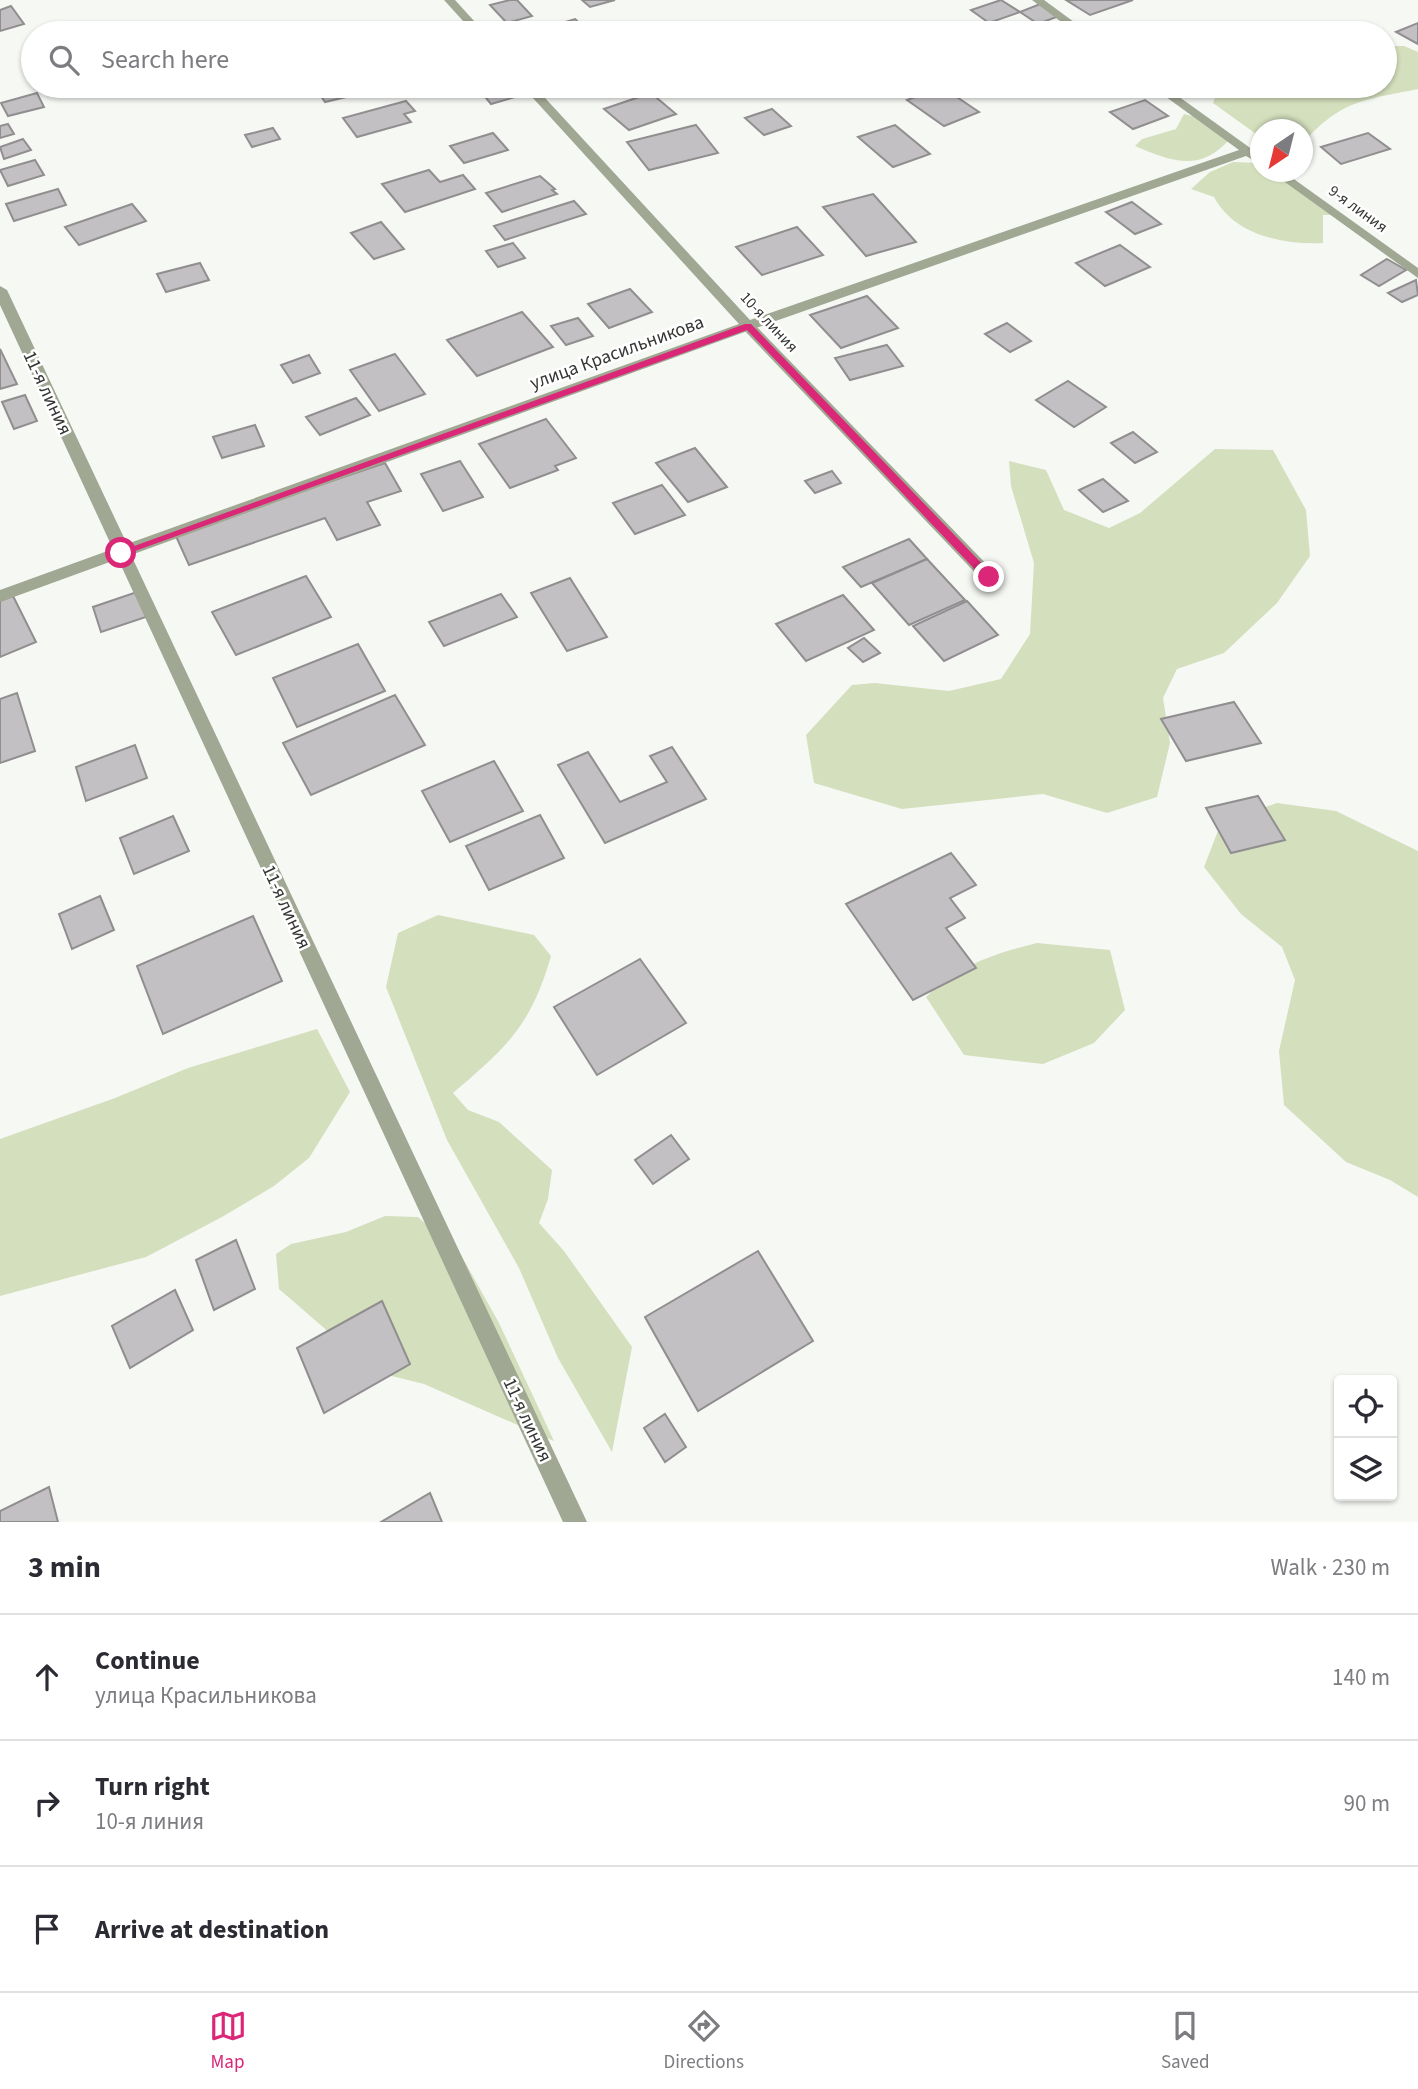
<!DOCTYPE html>
<meta charset="utf-8">
<style>
:root{--surface:#fff;--page:#f7f7f7;--text:#2b2b33;--muted:#7c7c81;--line:#e1e1e2;--accent:#db2777}
body{margin:0;font-family:"Source Sans 3",sans-serif;background:var(--page);color:var(--text)}
.controls{position:absolute;right:21px;bottom:21px;display:grid;overflow:hidden;border-radius:7px;box-shadow:0 2px 5px #0004}
.controls button{width:63px;height:63px;display:grid;place-items:center;padding:0;border:0;border-bottom:2px solid var(--line);background:var(--surface);color:var(--text);font:35px sans-serif}
.compass{position:absolute;left:1250px;top:119px;width:63px;height:63px;border-radius:50%;background:var(--surface);box-shadow:0 2px 5px #0004;rotate:215deg}
.stop{position:absolute;width:21px;height:21px;margin:-16px;border:5px solid #db2777;border-radius:50%;background:#fff}
.stop.end{background:#db2777;border-color:#fff;box-shadow:0 2px 7px #0008}
.list{margin:0;padding:0;list-style:none}
h2{display:flex;justify-content:space-between;align-items:center;height:91px;margin:0;padding:0 28px;font-size:30px}
h2 small{font-size:23px;font-weight:400;color:var(--muted)}
.list li{display:grid;grid-template-columns:46px 1fr auto;gap:21px;align-items:center;box-sizing:border-box;height:126px;padding:0 28px;border-top:2px solid var(--line)}
.list b{display:block;font-size:26px;white-space:nowrap}
.list p{margin:0;font-size:23px;white-space:nowrap;color:var(--muted)}
.list em{font-size:23px;font-style:normal;color:var(--muted)}
.icon{flex:none;width:38px;height:38px;fill:none;stroke:currentColor;stroke-width:2;stroke-linecap:round;stroke-linejoin:round}
.map{position:relative;flex:none;width:1418px;height:1522px;overflow:hidden}
.search{position:absolute;background:var(--surface);box-shadow:0 2px 5px #0004;left:21px;right:21px;top:21px;height:77px;display:flex;align-items:center;gap:18px;box-sizing:border-box;padding:0 24px;border-radius:38px;color:var(--muted);font-size:26px}
.sheet{height:469px;background:var(--surface)}
nav{display:flex;justify-content:space-around;align-items:center;box-sizing:border-box;height:98px;border-top:2px solid var(--line);background:var(--surface);font-size:19px;color:var(--muted)}
nav a{display:grid;justify-items:center;gap:4px}
nav .on{color:var(--accent)}
.map>svg:first-child{display:block}
</style>
<div class="map">
<svg width="1418" height="1522" viewBox="0 0 1418 1522">
<rect width="100%" height="100%" fill="#f6f8f4"/>
<g fill="#d4dfbd">
<path d="M1385,46H1404L1418,52V89C1364,100 1341,100 1303,143L1302,130H1260L1259,136L1213,103L1216,95C1232,98 1243,100 1254,86H1385Z"/>
<path d="M1184,114L1208,120L1229,140C1199,173 1171,161 1135,146L1142,139L1176,129Z"/>
<path d="M1233,162L1260,163V172H1277L1337,215H1323V243C1283,245 1234,235 1214,197L1191,189L1210,172Z"/>
<polygon points="1215,449 1273,450 1306,510 1310,556 1277,603 1224,653 1177,669 1163,698 1170,743 1157,797 1107,813 1043,794 902,809 814,783 806,735 852,685 875,683 949,691 1001,679 1030,634 1034,563 1011,486 1009,461 1046,470 1064,510 1109,528 1140,513"/>
<polygon points="1277,803 1336,811 1418,851 1418,1197 1390,1180 1346,1162 1284,1105 1279,1051 1295,980 1282,947 1241,914 1204,867 1221,823"/>
<path d="M438,915L534,935L551,956C531,1026 506,1048 453,1093L468,1110L499,1122L552,1170L548,1199L539,1223L564,1251L632,1347L612,1452L558,1358L519,1268L447,1140L386,987L398,933Z"/>
<path d="M1037,943L1110,950L1125,1010L1094,1043L1043,1064L964,1055L926,997C959,965 993,954 1037,943Z"/>
<polygon points="317,1029 350,1092 309,1158 274,1186 222,1217 146,1257 0,1296 0,1139 115,1098 188,1068"/>
<polygon points="385,1216 418,1217 461,1255 499,1323 554,1441 424,1384 375,1372 279,1289 276,1254 291,1244 346,1232"/>
</g>
<g fill="#c3c0c3" stroke="#918e90" stroke-width="2">
<polygon points="510,0 517,0 532,16 507,23 490,5"/>
<polygon points="582,0 615,0 590,7"/>
<polygon points="1001,0 1020,12 989,23 971,10"/>
<polygon points="1066,0 1133,0 1090,15"/>
<polygon points="1040,4 1059,16 1038,24 1020,12"/>
<polygon points="11,6 24,24 0,31 0,10"/>
<polygon points="575,19 590,33 532,32"/>
<polygon points="1418,23 1418,44 1396,32"/>
<polygon points="346,86 368,86 371,91 325,102 319,93"/>
<polygon points="506,86 514,86 522,95 491,104 482,93"/>
<polygon points="942,87 979,112 944,126 907,100"/>
<polygon points="37,93 44,107 8,116 1,103"/>
<polygon points="651,93 676,114 629,130 604,109"/>
<polygon points="1145,100 1168,116 1133,129 1110,112"/>
<polygon points="406,101 415,111 404,114 411,122 357,137 343,118"/>
<polygon points="772,109 791,126 764,135 745,118"/>
<polygon points="8,124 14,134 0,138 0,126"/>
<polygon points="696,125 718,153 649,170 627,142"/>
<polygon points="895,125 930,154 893,167 858,137"/>
<polygon points="273,128 280,139 252,147 245,135"/>
<polygon points="493,133 508,150 464,163 450,146"/>
<polygon points="1368,133 1390,149 1341,164 1321,147"/>
<polygon points="23,139 31,150 4,159 0,147"/>
<polygon points="35,160 44,175 8,186 0,170"/>
<polygon points="429,170 440,182 463,175 475,189 405,212 382,184"/>
<polygon points="540,176 555,189 552,190 557,194 502,212 486,193"/>
<polygon points="58,189 66,205 14,221 6,204"/>
<polygon points="873,194 916,242 866,256 823,207"/>
<polygon points="574,201 586,214 505,240 494,226"/>
<polygon points="1132,202 1161,224 1135,234 1106,212"/>
<polygon points="132,204 146,221 79,245 65,227"/>
<polygon points="381,222 404,249 374,259 351,233"/>
<polygon points="797,227 823,255 762,275 736,247"/>
<polygon points="513,243 525,258 498,267 486,251"/>
<polygon points="1120,245 1150,267 1105,286 1076,263"/>
<polygon points="1387,259 1406,270 1379,286 1361,275"/>
<polygon points="200,263 209,280 166,292 157,274"/>
<polygon points="1416,280 1418,295 1402,302 1388,293"/>
<polygon points="630,289 652,312 609,328 588,304"/>
<polygon points="867,296 898,328 841,348 810,315"/>
<polygon points="522,312 553,347 477,376 447,340"/>
<polygon points="578,318 593,336 566,345 551,326"/>
<polygon points="1007,323 1031,341 1010,352 985,334"/>
<polygon points="887,345 903,366 850,380 835,358"/>
<polygon points="0,349 17,384 0,389"/>
<polygon points="395,354 425,394 379,411 350,370"/>
<polygon points="309,355 320,373 293,383 281,365"/>
<polygon points="1068,381 1106,407 1074,427 1036,400"/>
<polygon points="25,395 37,421 14,429 2,402"/>
<polygon points="356,398 370,415 320,435 306,417"/>
<polygon points="546,419 576,458 555,466 558,470 510,488 479,444"/>
<polygon points="255,425 264,446 222,458 213,437"/>
<polygon points="1133,432 1157,452 1135,463 1111,443"/>
<polygon points="695,448 727,487 688,502 656,463"/>
<polygon points="460,461 483,497 443,511 421,474"/>
<polygon points="385,463 401,491 367,502 380,525 337,540 325,518 189,565 175,534"/>
<polygon points="832,471 841,483 815,493 805,481"/>
<polygon points="1103,479 1128,501 1103,512 1079,490"/>
<polygon points="662,485 685,515 635,534 613,503"/>
<polygon points="909,539 927,559 861,587 843,567"/>
<polygon points="927,559 965,600 909,625 872,583"/>
<polygon points="306,576 331,617 236,655 212,612"/>
<polygon points="570,578 607,637 567,651 531,593"/>
<polygon points="137,592 146,617 101,632 93,607"/>
<polygon points="501,594 517,617 444,646 429,622"/>
<polygon points="843,595 874,630 806,661 776,624"/>
<polygon points="13,596 36,642 0,657 0,601"/>
<polygon points="967,601 998,635 944,661 913,626"/>
<polygon points="864,638 880,653 863,662 848,648"/>
<polygon points="358,644 385,691 297,727 273,678"/>
<polygon points="17,693 35,751 0,763 0,699"/>
<polygon points="395,695 425,745 311,795 283,743"/>
<polygon points="1234,702 1261,743 1186,761 1161,719"/>
<polygon points="135,745 147,778 86,801 76,767"/>
<polygon points="672,747 706,799 605,843 558,765 588,752 620,802 667,782 650,756"/>
<polygon points="494,761 523,811 450,842 422,791"/>
<polygon points="1258,796 1285,840 1231,853 1206,808"/>
<polygon points="540,815 564,858 489,890 466,846"/>
<polygon points="173,816 189,851 134,874 120,838"/>
<polygon points="951,853 976,885 950,898 965,918 946,928 976,968 913,1000 846,904"/>
<polygon points="100,896 114,930 72,949 59,914"/>
<polygon points="253,916 282,981 163,1034 137,966"/>
<polygon points="640,959 686,1023 597,1075 554,1007"/>
<polygon points="671,1135 689,1159 653,1184 635,1160"/>
<polygon points="236,1240 255,1289 214,1310 196,1260"/>
<polygon points="758,1251 813,1341 698,1411 645,1317"/>
<polygon points="175,1290 193,1330 130,1368 112,1326"/>
<polygon points="382,1301 410,1364 324,1413 297,1348"/>
<polygon points="665,1414 686,1447 665,1462 644,1428"/>
<polygon points="49,1487 58,1522 0,1522 0,1511"/>
<polygon points="430,1493 442,1522 381,1522"/>
</g>
<g fill="none" stroke-linecap="round" stroke-linejoin="round">
<polygon fill="#a0a792" fill-rule="evenodd" points="748,322 753,323 995,573 997,577 995,581 983,581 743,329 743,323"/>
<g fill="#a0a792" fill-rule="evenodd">
<polygon points="444,0 455,0 485,33 474,33"/>
<polygon points="1032,0 1044,0 1089,33 1076,33"/>
<polygon points="522,86 534,86 750,320 1239,150 1151,86 1164,86 1260,155 1260,164 1246,156 753,329 131,555 587,1522 563,1522 118,559 0,602 0,590 113,549 0,305 0,286 7,290 127,544 739,324"/>
<polygon points="1271,172 1284,172 1418,268 1418,278"/>
</g>
</g>
<polygon fill="#db2777" points="745,324 751,324 992,574 992,580 985,580 747,330 124,555 115,553"/>
<g text-anchor="middle" dominant-baseline="central" stroke-width="5" stroke-linejoin="round" paint-order="stroke">
<g font-size="16" fill="#363735" stroke="#fff">
<text transform="translate(1358 209) rotate(36)">9-я линия</text>
<text transform="translate(769 322) rotate(47)">10-я линия</text>
</g>
<g font-size="19" fill="#363735" stroke="#fff">
<text transform="translate(617 353) rotate(-20)">улица Красильникова</text>
<text transform="translate(47 393) rotate(65)">11-я линия</text>
<text transform="translate(286 907) rotate(65)">11-я линия</text>
<text transform="translate(527 1420) rotate(65)">11-я линия</text>
</g>
</g>
</svg>
<div class="controls">
<button><svg class="icon" aria-label="locate" viewBox="0 0 24 24"><circle cx="12" cy="12" r="6"/><path d="M12 2v4M12 18v4M2 12h4M18 12h4"/></svg></button>
<button><svg class="icon" aria-label="layers" viewBox="0 0 24 24"><path d="M12 4l9 5-9 5-9-5zM3 14l9 5 9-5"/></svg></button>
</div>
<svg class="compass" viewBox="-18 -18 36 36"><path d="M0-13l5 13h-10z" fill="#e53935"/><path d="M0 13l5-13h-10z" fill="#7c7c81"/></svg>
<div class="stop" style="left:121px;top:553px"></div>
<div class="stop end" style="left:989px;top:577px"></div>
<div class="search"><svg class="icon" aria-label="search" viewBox="0 0 24 24"><circle cx="10" cy="10" r="6"/><path d="M15 15l6 6"/></svg>Search here</div>
</div>
<section class="sheet">
<h2>3 min<small>Walk · 230 m</small></h2>
<ul class="list">
<li><svg class="icon" aria-label="ahead" viewBox="0 0 24 24"><path d="M12 20V5M6 11l6-6 6 6"/></svg><div><b>Continue</b><p>улица Красильникова</p></div><em>140 m</em></li>
<li><svg class="icon" aria-label="right" viewBox="0 0 24 24"><path d="M7 20v-9h11M14 6l5 5-5 5"/></svg><div><b>Turn right</b><p>10-я линия</p></div><em>90 m</em></li>
<li><svg class="icon" aria-label="arrive" viewBox="0 0 24 24"><path d="M6 21V4h12l-3 4 3 4H6"/></svg><div><b>Arrive at destination</b></div></li>
</ul>
</section>
<nav>
<a class="on"><svg class="icon" aria-label="map" viewBox="0 0 24 24"><path d="M3 6l6-2 6 2 6-2v14l-6 2-6-2-6 2zM9 4v14M15 6v14"/></svg>Map</a>
<a><svg class="icon" aria-label="directions" viewBox="0 0 24 24"><path d="M12 3l9 9-9 9-9-9zM9 14v-3h6M13 9l2 2-2 2"/></svg>Directions</a>
<a><svg class="icon" aria-label="saved" viewBox="0 0 24 24"><path d="M7 4h10v16l-5-4-5 4z"/></svg>Saved</a>
</nav>
